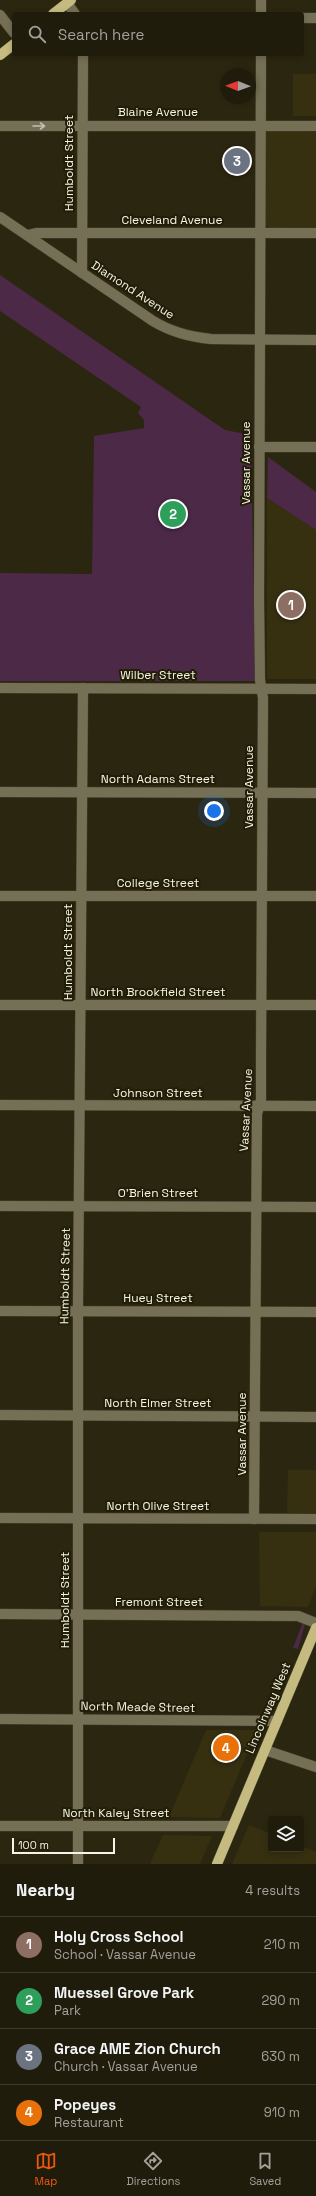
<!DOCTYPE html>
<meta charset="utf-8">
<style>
:root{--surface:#201c0b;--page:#2d2919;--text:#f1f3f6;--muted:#a2a19d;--line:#3d3a2c;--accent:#ea580c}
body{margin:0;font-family:"Space Grotesk",sans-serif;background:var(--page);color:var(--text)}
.controls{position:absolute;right:12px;bottom:12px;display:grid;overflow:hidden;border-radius:4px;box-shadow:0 2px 6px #0003}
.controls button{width:36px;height:36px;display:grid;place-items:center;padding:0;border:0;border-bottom:1px solid var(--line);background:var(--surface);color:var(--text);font:20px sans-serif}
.compass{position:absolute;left:220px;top:68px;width:36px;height:36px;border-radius:50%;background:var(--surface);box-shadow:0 2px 6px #0003;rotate:271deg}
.scale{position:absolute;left:12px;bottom:10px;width:103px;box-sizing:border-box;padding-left:4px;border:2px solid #f6f4e5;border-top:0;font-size:11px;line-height:14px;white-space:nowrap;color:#f6f4e5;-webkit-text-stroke:3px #211d06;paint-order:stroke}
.you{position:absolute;left:214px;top:811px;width:14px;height:14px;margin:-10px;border:3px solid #fff;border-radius:50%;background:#1a73e8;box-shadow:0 0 0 6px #1a73e833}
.badge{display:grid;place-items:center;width:26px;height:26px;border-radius:50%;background:var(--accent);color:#fff;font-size:13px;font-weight:700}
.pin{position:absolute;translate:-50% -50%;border:2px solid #fff;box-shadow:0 1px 4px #0006}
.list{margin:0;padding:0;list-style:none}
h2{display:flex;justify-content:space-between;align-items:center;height:52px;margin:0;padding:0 16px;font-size:17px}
h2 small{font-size:13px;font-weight:400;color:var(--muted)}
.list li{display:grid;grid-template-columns:26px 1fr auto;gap:12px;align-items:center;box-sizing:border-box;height:56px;padding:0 16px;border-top:1px solid var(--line)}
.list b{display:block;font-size:15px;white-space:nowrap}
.list p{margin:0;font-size:13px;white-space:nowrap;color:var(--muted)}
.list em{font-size:13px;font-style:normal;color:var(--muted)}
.icon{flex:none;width:22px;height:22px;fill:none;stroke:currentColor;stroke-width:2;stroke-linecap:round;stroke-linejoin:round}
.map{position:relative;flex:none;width:316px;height:1864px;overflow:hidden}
.search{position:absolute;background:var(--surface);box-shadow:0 2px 6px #0003;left:12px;right:12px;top:12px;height:44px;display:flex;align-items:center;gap:10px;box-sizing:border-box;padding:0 14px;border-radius:4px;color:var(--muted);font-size:15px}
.sheet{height:276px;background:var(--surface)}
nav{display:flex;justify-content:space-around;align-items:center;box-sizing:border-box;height:56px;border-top:1px solid var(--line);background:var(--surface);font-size:11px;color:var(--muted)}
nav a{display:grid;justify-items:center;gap:2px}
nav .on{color:var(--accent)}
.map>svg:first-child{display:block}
</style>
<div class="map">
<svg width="316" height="1864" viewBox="0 0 316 1864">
<rect width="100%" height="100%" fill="#2b260f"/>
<g fill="#363011">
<rect x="293" y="74" width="23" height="42"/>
<polygon points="268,130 316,132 316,227 271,228 265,226 265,133"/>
<polygon points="267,498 316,530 316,679 267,679"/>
<polygon points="288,1470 316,1470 316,1513 287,1513"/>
<polygon points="259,1532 316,1532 316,1586 308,1607 260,1606"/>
<polygon points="206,1730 257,1730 220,1818 169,1817"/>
<polygon points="249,1825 271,1834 271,1849 301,1849 301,1846 316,1852 316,1864 232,1864"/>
<polygon points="163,1835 212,1836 200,1864 150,1864"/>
</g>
<g fill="#4c2947">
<polygon points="0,275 225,430 251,435 255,681 0,681 0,573 92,574 94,436 144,428 144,420 138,413 141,407 0,311"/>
<polygon points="268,457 316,492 316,530 267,498"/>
<polygon points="303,1622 305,1624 298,1649 293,1648"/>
</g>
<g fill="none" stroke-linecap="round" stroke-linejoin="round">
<defs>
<g id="minor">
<polyline points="261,0 261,14"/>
<polyline points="67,3 75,14"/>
<polyline points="0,15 14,33"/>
<polyline points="302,18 316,18"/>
<polyline points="0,126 316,126"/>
<path d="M0,217L153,321C171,332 190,337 211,339L316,340"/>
<polyline points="28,235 36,233 316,233"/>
<polyline points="82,273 83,54"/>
<polyline points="259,447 316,447"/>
<polyline points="0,688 316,689"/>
<polyline points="0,792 316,793"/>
<polyline points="0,896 316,896"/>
<polyline points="0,1005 316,1005"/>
<polyline points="0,1105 316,1106"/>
<polyline points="0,1206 316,1207"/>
<polyline points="0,1311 316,1312"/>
<polyline points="0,1415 316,1417"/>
<polyline points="0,1518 316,1519"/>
<polyline points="254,1519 257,1114 261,1100 261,1057 263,698 260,680 259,599 261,54"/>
<polyline points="0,1614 298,1616 316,1623"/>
<polyline points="0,1719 277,1721"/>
<polyline points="265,1750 316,1767"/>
<polyline points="0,1826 233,1826"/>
<polyline points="78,1864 78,1303 83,688"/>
</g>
<g id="major">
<polyline points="53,14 71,0"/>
<polyline points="0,55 14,44"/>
<polyline points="217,1864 316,1628"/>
</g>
</defs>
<use href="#minor" stroke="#47432d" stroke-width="11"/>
<use href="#major" stroke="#47432d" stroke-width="11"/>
<use href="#minor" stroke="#757055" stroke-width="10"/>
<use href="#major" stroke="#c5bb81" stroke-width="10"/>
</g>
<defs><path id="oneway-shaft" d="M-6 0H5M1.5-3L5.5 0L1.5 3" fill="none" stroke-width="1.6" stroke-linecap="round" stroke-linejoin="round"/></defs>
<use stroke="#c2bfab" href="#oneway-shaft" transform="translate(39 126)"/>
<g text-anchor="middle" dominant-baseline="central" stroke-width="4" stroke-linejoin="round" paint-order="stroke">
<g font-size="12" fill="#f6f4e5" stroke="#211d06">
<text x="158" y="112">Blaine Avenue</text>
<text transform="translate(69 163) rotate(-90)">Humboldt Street</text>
<text x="172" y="220">Cleveland Avenue</text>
<text transform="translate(133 290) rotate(33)">Diamond Avenue</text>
<text transform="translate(246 463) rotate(-90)">Vassar Avenue</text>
<text x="158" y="675">Wilber Street</text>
<text x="158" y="779">North Adams Street</text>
<text transform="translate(249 787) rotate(-90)">Vassar Avenue</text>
<text x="158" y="883">College Street</text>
<text transform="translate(68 952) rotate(-90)">Humboldt Street</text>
<text x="158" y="992">North Brookfield Street</text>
<text x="158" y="1093">Johnson Street</text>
<text transform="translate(246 1110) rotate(-87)">Vassar Avenue</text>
<text x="158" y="1193">O'Brien Street</text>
<text transform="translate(65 1276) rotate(-89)">Humboldt Street</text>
<text x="158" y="1298">Huey Street</text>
<text x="158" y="1403">North Elmer Street</text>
<text transform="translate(242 1434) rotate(-90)">Vassar Avenue</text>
<text x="158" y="1506">North Olive Street</text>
<text transform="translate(65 1600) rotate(-90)">Humboldt Street</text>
<text x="159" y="1602">Fremont Street</text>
<text transform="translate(138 1707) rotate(1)">North Meade Street</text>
<text transform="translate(268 1708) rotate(-67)">Lincolnway West</text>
<text x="116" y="1813">North Kaley Street</text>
</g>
</g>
</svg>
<div class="controls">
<button><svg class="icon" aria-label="layers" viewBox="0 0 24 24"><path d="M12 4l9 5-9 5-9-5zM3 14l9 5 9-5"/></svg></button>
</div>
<svg class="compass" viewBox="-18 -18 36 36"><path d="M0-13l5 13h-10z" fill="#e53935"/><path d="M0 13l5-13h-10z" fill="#a2a19d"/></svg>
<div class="scale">100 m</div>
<div class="you"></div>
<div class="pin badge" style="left:291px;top:605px;background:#8d6e63">1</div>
<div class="pin badge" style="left:173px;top:514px;background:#2e9e5b">2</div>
<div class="pin badge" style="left:237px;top:161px;background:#6b7280">3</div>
<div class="pin badge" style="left:226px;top:1748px;background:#e8710a">4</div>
<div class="search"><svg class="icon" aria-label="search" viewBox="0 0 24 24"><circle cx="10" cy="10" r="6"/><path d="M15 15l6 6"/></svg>Search here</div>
</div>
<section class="sheet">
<h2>Nearby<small>4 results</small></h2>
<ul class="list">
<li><span class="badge" style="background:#8d6e63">1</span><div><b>Holy Cross School</b><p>School · Vassar Avenue</p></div><em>210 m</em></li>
<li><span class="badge" style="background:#2e9e5b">2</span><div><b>Muessel Grove Park</b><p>Park</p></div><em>290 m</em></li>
<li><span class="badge" style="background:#6b7280">3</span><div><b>Grace AME Zion Church</b><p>Church · Vassar Avenue</p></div><em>630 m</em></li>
<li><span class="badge" style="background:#e8710a">4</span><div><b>Popeyes</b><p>Restaurant</p></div><em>910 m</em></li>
</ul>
</section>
<nav>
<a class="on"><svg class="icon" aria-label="map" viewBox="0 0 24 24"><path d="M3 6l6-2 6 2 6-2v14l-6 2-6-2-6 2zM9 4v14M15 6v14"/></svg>Map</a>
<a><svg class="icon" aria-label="directions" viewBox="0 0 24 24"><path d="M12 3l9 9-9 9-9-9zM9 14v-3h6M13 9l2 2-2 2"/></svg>Directions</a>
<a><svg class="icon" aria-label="saved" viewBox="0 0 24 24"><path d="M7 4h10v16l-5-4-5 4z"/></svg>Saved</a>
</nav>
